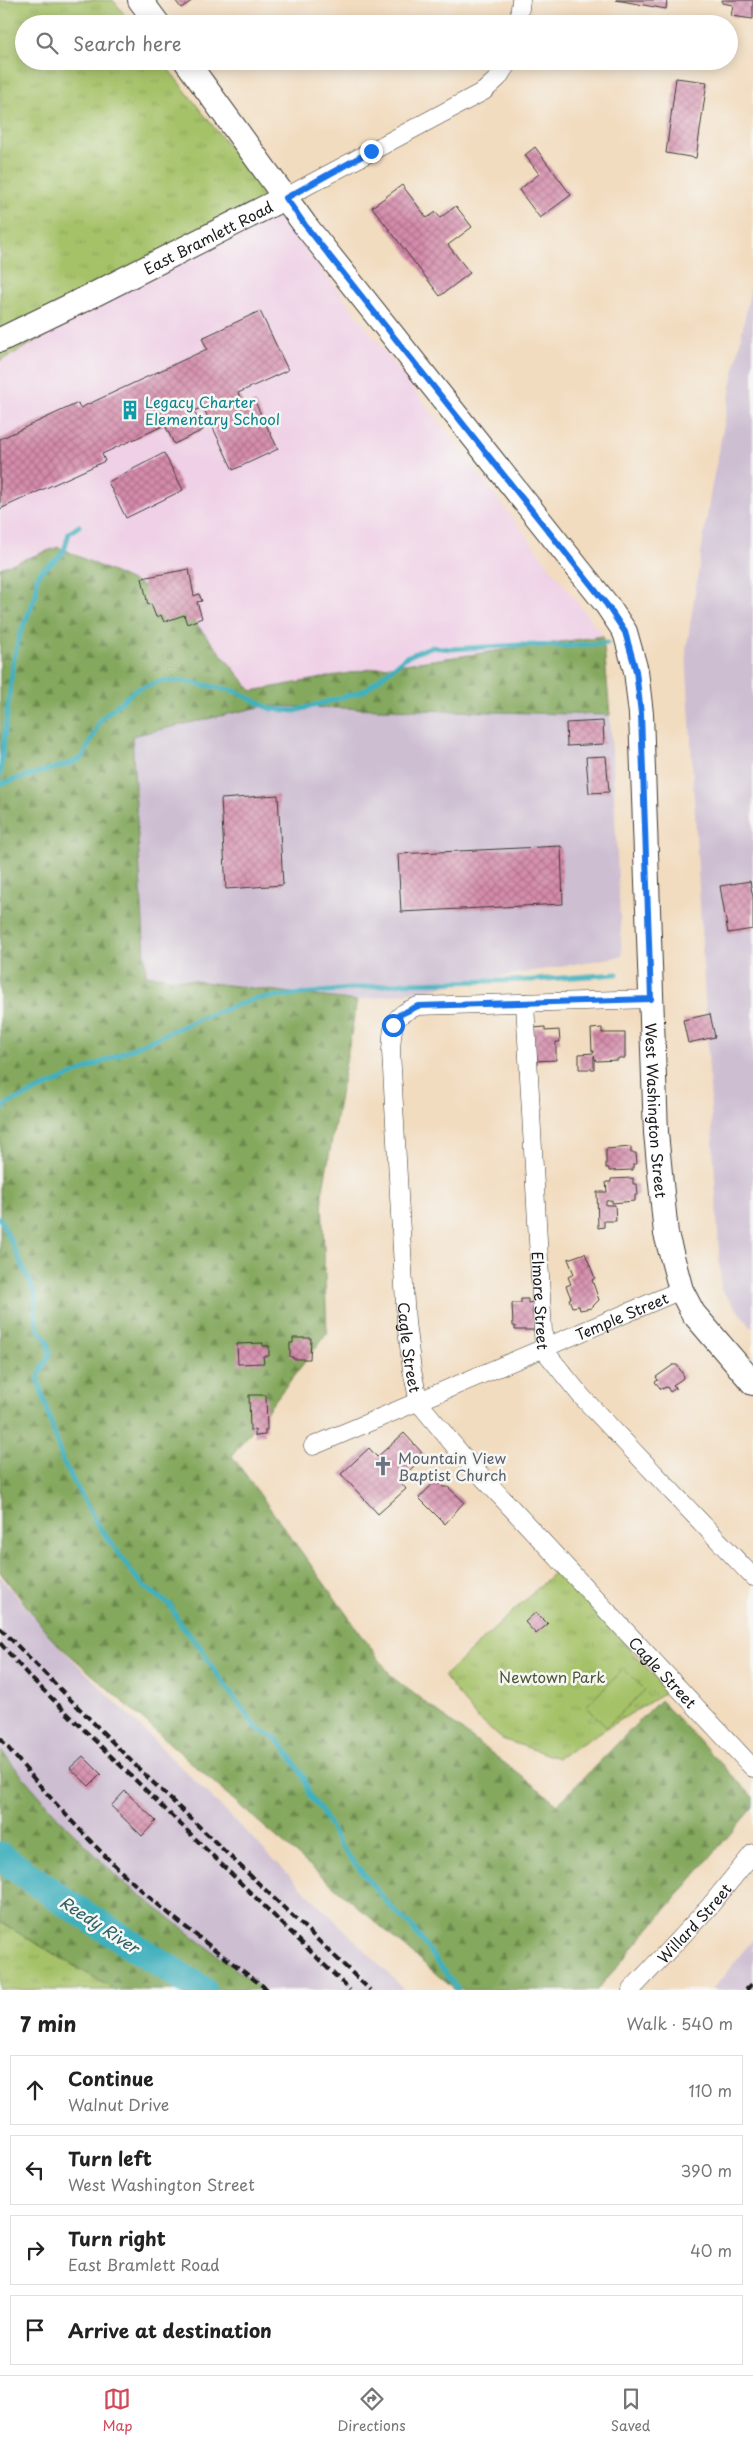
<!DOCTYPE html>
<meta charset="utf-8">
<style>
:root{--surface:#fff;--page:#f2f2f2;--text:#222;--muted:#767676;--line:#e0e0e0;--accent:#d1495b}
body{margin:0;font-family:"Playpen Sans",sans-serif;background:var(--page);color:var(--text)}
.stop{position:absolute;width:15px;height:15px;margin:-11px;border:4px solid #1a73e8;border-radius:50%;background:#fff}
.stop.end{background:#1a73e8;border-color:#fff;box-shadow:0 1px 5px #0008}
.list{margin:0;padding:0;list-style:none}
h2{display:flex;justify-content:space-between;align-items:center;height:65px;margin:0;padding:0 20px;font-size:21px}
h2 small{font-size:16px;font-weight:400;color:var(--muted)}
.list li{display:grid;grid-template-columns:32px 1fr auto;gap:15px;align-items:center;box-sizing:border-box;height:70px;margin:0 10px 10px;padding:0 10px;border:1px solid var(--line);border-radius:0px}
.list b{display:block;font-size:19px;white-space:nowrap}
.list p{margin:0;font-size:16px;white-space:nowrap;color:var(--muted)}
.list em{font-size:16px;font-style:normal;color:var(--muted)}
.icon{flex:none;width:28px;height:28px;fill:none;stroke:currentColor;stroke-width:2;stroke-linecap:round;stroke-linejoin:round}
.map{position:relative;flex:none;width:753px;height:1990px;overflow:hidden}
.search{position:absolute;background:var(--surface);box-shadow:0 2px 12px #0003;left:15px;right:15px;top:15px;height:55px;display:flex;align-items:center;gap:12px;box-sizing:border-box;padding:0 18px;border-radius:28px;color:var(--muted);font-size:19px}
.sheet{height:385px;background:var(--surface)}
nav{display:flex;justify-content:space-around;align-items:center;box-sizing:border-box;height:70px;border-top:1px solid var(--line);background:var(--surface);font-size:14px;color:var(--muted)}
nav a{display:grid;justify-items:center;gap:2px}
nav .on{color:var(--accent)}
.map>svg:first-child{display:block}
</style>
<div class="map">
<svg width="753" height="1990" viewBox="0 0 753 1990">
<defs>
<pattern id="grass-tufts" width="24" height="20" patternUnits="userSpaceOnUse" patternTransform="scale(1.25)"><rect width="24" height="20" fill="#a6c269"/><path d="M3 7l-1-3M5 7V3M7 7l1-3M15 17l-1-3M17 17v-4M19 17l1-3" fill="none" stroke="#8ea65a"/></pattern>
<pattern id="forest-firs" width="22" height="20" patternUnits="userSpaceOnUse" patternTransform="scale(1.25)"><rect width="22" height="20" fill="#84a85d"/><path d="M5 1l3.5 6h-7zM16 11l3.5 6h-7z" fill="#6b884c"/></pattern>
<pattern id="building-cross-hatch" width="8" height="8" patternUnits="userSpaceOnUse" patternTransform="scale(1.25)"><rect width="8" height="8" fill="#d58bab"/><path d="M0 0l8 8M0 8l8-8" fill="none" stroke="#ac718a"/></pattern>
</defs>
<rect width="100%" height="100%" fill="#f6f6f2"/>
<filter id="ink" filterUnits="userSpaceOnUse"><feTurbulence type="fractalNoise" baseFrequency=".02" numOctaves="2"/><feDisplacementMap in="SourceGraphic" scale="10" xChannelSelector="R" yChannelSelector="G"/><feConvolveMatrix kernelMatrix="1 2 1 2 8 2 1 2 1" color-interpolation-filters="sRGB"/></filter>
<filter id="wash" filterUnits="userSpaceOnUse"><feTurbulence type="fractalNoise" baseFrequency=".0096" numOctaves="4" result="noise"/><feDisplacementMap in="SourceGraphic" scale="20" xChannelSelector="R" yChannelSelector="G"/><feGaussianBlur stdDeviation="1.12" result="paint"/><feColorMatrix in="noise" values="0 0 0 0 0 0 0 0 0 0 0 0 0 0 0 0 0 1.4 0 .05"/><feComposite in="paint" operator="in"/></filter>
<g filter="url(#wash)">
<rect width="100%" height="100%" fill="#f2dcbf"/>
<polygon fill="#efd0e6" points="272,210 310,254 603,636 376,668 252,691 178,602 58,547 0,568 0,361"/>
<g fill="#cdbed2">
<polygon points="753,276 753,1329 721,1290 686,651 711,490"/>
<polygon points="264,706 610,715 622,956 357,1001 146,976 132,736"/>
<polygon points="0,1576 52,1639 405,1990 263,1990 119,1879 57,1816 0,1750"/>
<polygon points="753,1939 753,1990 711,1990 722,1978"/>
</g>
<g fill="url(#grass-tufts)" stroke="#616f42">
<polygon points="0,0 113,0 132,24 24,24 24,61 162,61 260,186 272,210 0,361"/>
<polygon points="557,1570 668,1691 558,1758 502,1739 475,1716 444,1676"/>
<polygon points="0,1922 102,1982 115,1990 0,1990"/>
</g>
<g fill="url(#forest-firs)" stroke="#50623c">
<polygon points="58,547 178,602 252,691 376,668 603,636 610,715 264,706 132,736 146,975 357,1001 322,1195 327,1333 232,1456 392,1677 558,1804 660,1700 753,1797 753,1807 597,1990 455,1990 246,1811 52,1639 0,1572 0,568"/>
<polygon points="0,1750 57,1816 119,1879 263,1990 115,1990 0,1922"/>
</g>
<polygon fill="#a6c269" stroke="#616f42" points="624,1669 645,1690 606,1727 586,1706"/>
<g fill="none" stroke-linecap="round" stroke-linejoin="round">
<g stroke="#41b0bd" stroke-width="5">
<polyline points="0,775 13,662 20,634 36,595 37,577 42,570 57,559 64,551 69,533 79,526"/>
<polyline points="0,784 72,763 83,757 101,719 135,690 161,681 183,681 235,691 271,709 295,711 364,691 406,657 430,647 452,649 521,645 566,646 607,643"/>
<polyline points="0,1112 7,1104 199,1019 254,999 405,983 533,980 617,974"/>
<polyline points="0,1218 35,1293 36,1321 40,1332 47,1340 50,1355 41,1370 38,1380 63,1462 96,1522 135,1576 144,1586 170,1605 181,1625 201,1648 214,1670 254,1725 261,1731 277,1739 289,1754 304,1778 309,1795 321,1810 339,1844 390,1906 412,1927 458,1990"/>
</g>
<polyline stroke="#41b0bd" stroke-width="29" points="0,1856 65,1902 202,1990"/>
</g>
<g id="blocks">
<g fill="url(#building-cross-hatch)">
<polygon points="175,0 193,0 181,8"/>
<polygon points="616,0 667,0 666,9"/>
<polygon points="722,0 753,0 753,19 731,16 733,5 722,3"/>
<polygon points="676,78 707,82 696,158 666,153"/>
<polygon points="535,147 571,195 540,218 519,190 539,174 525,155"/>
<polygon points="402,185 427,218 436,212 440,218 456,206 472,227 448,245 470,273 440,296 372,207"/>
<polygon points="260,311 288,370 238,393 245,407 255,402 278,449 233,470 203,407 194,411 203,430 174,444 165,425 102,454 105,461 0,509 0,439 78,403 80,408 207,349 202,338"/>
<polygon points="164,453 183,490 126,518 108,482"/>
<polygon points="189,569 194,596 199,594 202,601 197,602 202,618 187,624 184,615 164,622 161,615 156,617 151,604 148,605 142,578"/>
<polygon points="603,721 604,744 567,746 566,723"/>
<polygon points="606,756 609,792 589,793 586,757"/>
<polygon points="278,795 283,885 226,889 221,799"/>
<polygon points="561,846 563,904 401,912 398,854"/>
<polygon points="750,881 753,898 753,929 728,933 720,886"/>
<polygon points="710,1014 715,1037 688,1043 683,1020"/>
<polygon points="545,1027 545,1031 559,1030 560,1042 556,1042 556,1060 534,1061 533,1028"/>
<polygon points="602,1028 602,1033 625,1033 625,1058 618,1058 618,1060 596,1061 594,1056 594,1069 579,1069 579,1054 594,1053 594,1051 592,1051 591,1029"/>
<polygon points="631,1147 631,1153 636,1153 637,1164 633,1164 633,1170 609,1171 609,1168 606,1168 606,1149"/>
<polygon points="633,1178 633,1184 637,1184 638,1195 635,1195 635,1201 612,1203 612,1200 606,1201 606,1205 615,1205 616,1221 604,1221 604,1227 598,1228 597,1192 607,1192 606,1182 611,1182 611,1179"/>
<polygon points="585,1253 595,1278 592,1280 599,1300 591,1308 580,1310 579,1306 572,1307 569,1299 571,1298 566,1286 571,1284 568,1277 574,1274 568,1259"/>
<polygon points="521,1299 528,1299 528,1303 533,1302 534,1330 515,1330 515,1326 513,1326 512,1303 521,1303"/>
<polygon points="293,1338 311,1338 310,1359 293,1359 293,1357 290,1357 290,1343 293,1343"/>
<polygon points="263,1343 263,1346 269,1346 269,1356 263,1356 264,1363 238,1364 237,1344"/>
<polygon points="673,1365 677,1365 684,1376 682,1379 673,1385 676,1388 670,1392 667,1387 661,1389 655,1382 658,1380 656,1377"/>
<polygon points="249,1395 266,1395 267,1430 265,1430 265,1435 255,1436 255,1430 250,1431"/>
<polygon points="404,1433 425,1456 399,1480 406,1489 378,1514 341,1474 369,1448 377,1457"/>
<polygon points="436,1480 443,1487 448,1487 464,1502 445,1524 419,1498"/>
<polygon points="536,1612 548,1624 536,1634 525,1622"/>
<polygon points="83,1756 101,1774 89,1786 70,1768"/>
<polygon points="125,1791 156,1821 142,1836 111,1806"/>
</g>
</g>
</g>
<g filter="url(#ink)">
<use href="#blocks" fill-opacity="0" stroke="#3c3934" stroke-width="1"/>
<g fill="none" stroke-linecap="round" stroke-linejoin="round">
<defs>
<g id="street">
<polyline points="518,24 521,0"/>
<polyline points="286,197 484,91 498,78 509,61"/>
<path id="s1" d="M651,999L418,1006C391,1016 393,1024 391,1051L406,1322L412,1370L419,1403L462,1455L753,1768"/>
<path id="s2" d="M525,1003L544,1350L582,1397L753,1577"/>
<path id="s3" d="M313,1446L681,1290"/>
<path id="s4" d="M631,1990L709,1907L753,1853"/>
</g>
<g id="secondary">
<polyline points="140,0 158,24"/>
<path id="s5" d="M186,61L305,225L607,605L625,632L636,671L641,714L656,1133L666,1234L681,1290L693,1313L753,1383"/>
<path id="s6" d="M0,340L97,293L286,197"/>
</g>
</defs>
<use href="#street" stroke="#3c3934" stroke-width="19"/>
<use href="#secondary" stroke="#3c3934" stroke-width="26"/>
<use href="#street" stroke="#fff" stroke-width="18"/>
<use href="#secondary" stroke="#fff" stroke-width="24"/>
<g stroke="#1c1c1c" stroke-width="4" stroke-dasharray="8 4" stroke-linecap="butt">
<polyline points="0,1628 140,1770 370,1990"/>
<polyline points="0,1643 28,1675 350,1990"/>
<path d="M0,1738C40,1787 82,1835 128,1878C172,1919 221,1954 268,1990"/>
<polyline points="746,1990 753,1983"/>
</g>
</g>
</g>
<g fill="none" stroke-linecap="round" stroke-linejoin="round" filter="url(#ink)">
<polyline stroke="#1a73e8" stroke-width="6" points="371,151 286,198 305,225 607,605 625,632 636,671 641,714 651,999 418,1006 399,1015 393,1025"/>
</g>
<defs>
<symbol id="building-bare" viewBox="-9 -9 18 18"><path d="M-4-6H4V6H1V3H-1V6H-4ZM-2.5-4.3h1.7v1.8h-1.7ZM.8-4.3h1.7v1.8H.8ZM-2.5-1h1.7V.8h-1.7ZM.8-1h1.7V.8H.8Z" fill="#0f9aa8" stroke="#f6f6f2" stroke-width="2.5" paint-order="stroke"/></symbol>
<symbol id="church-bare" viewBox="-9 -9 18 18"><path d="M-1.2-6h2.4v3.5h3.3v2.4h-3.3V6h-2.4V-.1h-3.3v-2.4h3.3Z" fill="#6b7280" stroke="#f6f6f2" stroke-width="2.5" paint-order="stroke"/></symbol>
</defs>
<g fill-rule="evenodd">
<use href="#building-bare" x="116" y="396" width="28" height="28"/>
<use href="#church-bare" x="369" y="1452" width="28" height="28"/>
</g>
<g text-anchor="middle" dominant-baseline="central" stroke-width="5" stroke-linejoin="round" paint-order="stroke">
<g font-size="15" fill="#1c1c1c" stroke="#f6f6f2">
<text stroke="none"><textPath href="#s6" startOffset="232">East Bramlett Road</textPath></text>
<text stroke="none"><textPath href="#s5" startOffset="1201">West Washington Street</textPath></text>
<text stroke="none"><textPath href="#s2" startOffset="298">Elmore Street</textPath></text>
<text stroke="none"><textPath href="#s3" startOffset="335">Temple Street</textPath></text>
<text stroke="none"><textPath href="#s1" startOffset="588">Cagle Street</textPath></text>
<text stroke="none"><textPath href="#s1" startOffset="1008">Cagle Street</textPath></text>
<text stroke="none"><textPath href="#s4" startOffset="92">Willard Street</textPath></text>
</g>
<g font-size="15" fill="#0d838f" stroke="#f6f6f2" text-anchor="start">
<text x="145" y="401">Legacy Charter<tspan x="145" dy="17">Elementary School</tspan></text>
</g>
<g font-size="15" fill="#5b616d" stroke="#f6f6f2" text-anchor="start">
<text x="398" y="1457">Mountain View<tspan x="398" dy="17">Baptist Church</tspan></text>
</g>
<g font-size="15" fill="#4c5637" stroke="#f6f6f2">
<text x="552" y="1676">Newtown Park</text>
</g>
<g font-size="16" font-style="italic" fill="#2d5f64" stroke="#f6f6f2">
<text transform="translate(100 1924) rotate(33)">Reedy River</text>
</g>
</g>
</svg>
<div class="stop" style="left:393px;top:1025px"></div>
<div class="stop end" style="left:371px;top:151px"></div>
<div class="search"><svg class="icon" aria-label="search" viewBox="0 0 24 24"><circle cx="10" cy="10" r="6"/><path d="M15 15l6 6"/></svg>Search here</div>
</div>
<section class="sheet">
<h2>7 min<small>Walk · 540 m</small></h2>
<ul class="list">
<li><svg class="icon" aria-label="ahead" viewBox="0 0 24 24"><path d="M12 20V5M6 11l6-6 6 6"/></svg><div><b>Continue</b><p>Walnut Drive</p></div><em>110 m</em></li>
<li><svg class="icon" aria-label="left" viewBox="0 0 24 24"><path d="M17 20v-9H6M10 6l-5 5 5 5"/></svg><div><b>Turn left</b><p>West Washington Street</p></div><em>390 m</em></li>
<li><svg class="icon" aria-label="right" viewBox="0 0 24 24"><path d="M7 20v-9h11M14 6l5 5-5 5"/></svg><div><b>Turn right</b><p>East Bramlett Road</p></div><em>40 m</em></li>
<li><svg class="icon" aria-label="arrive" viewBox="0 0 24 24"><path d="M6 21V4h12l-3 4 3 4H6"/></svg><div><b>Arrive at destination</b></div></li>
</ul>
</section>
<nav>
<a class="on"><svg class="icon" aria-label="map" viewBox="0 0 24 24"><path d="M3 6l6-2 6 2 6-2v14l-6 2-6-2-6 2zM9 4v14M15 6v14"/></svg>Map</a>
<a><svg class="icon" aria-label="directions" viewBox="0 0 24 24"><path d="M12 3l9 9-9 9-9-9zM9 14v-3h6M13 9l2 2-2 2"/></svg>Directions</a>
<a><svg class="icon" aria-label="saved" viewBox="0 0 24 24"><path d="M7 4h10v16l-5-4-5 4z"/></svg>Saved</a>
</nav>
